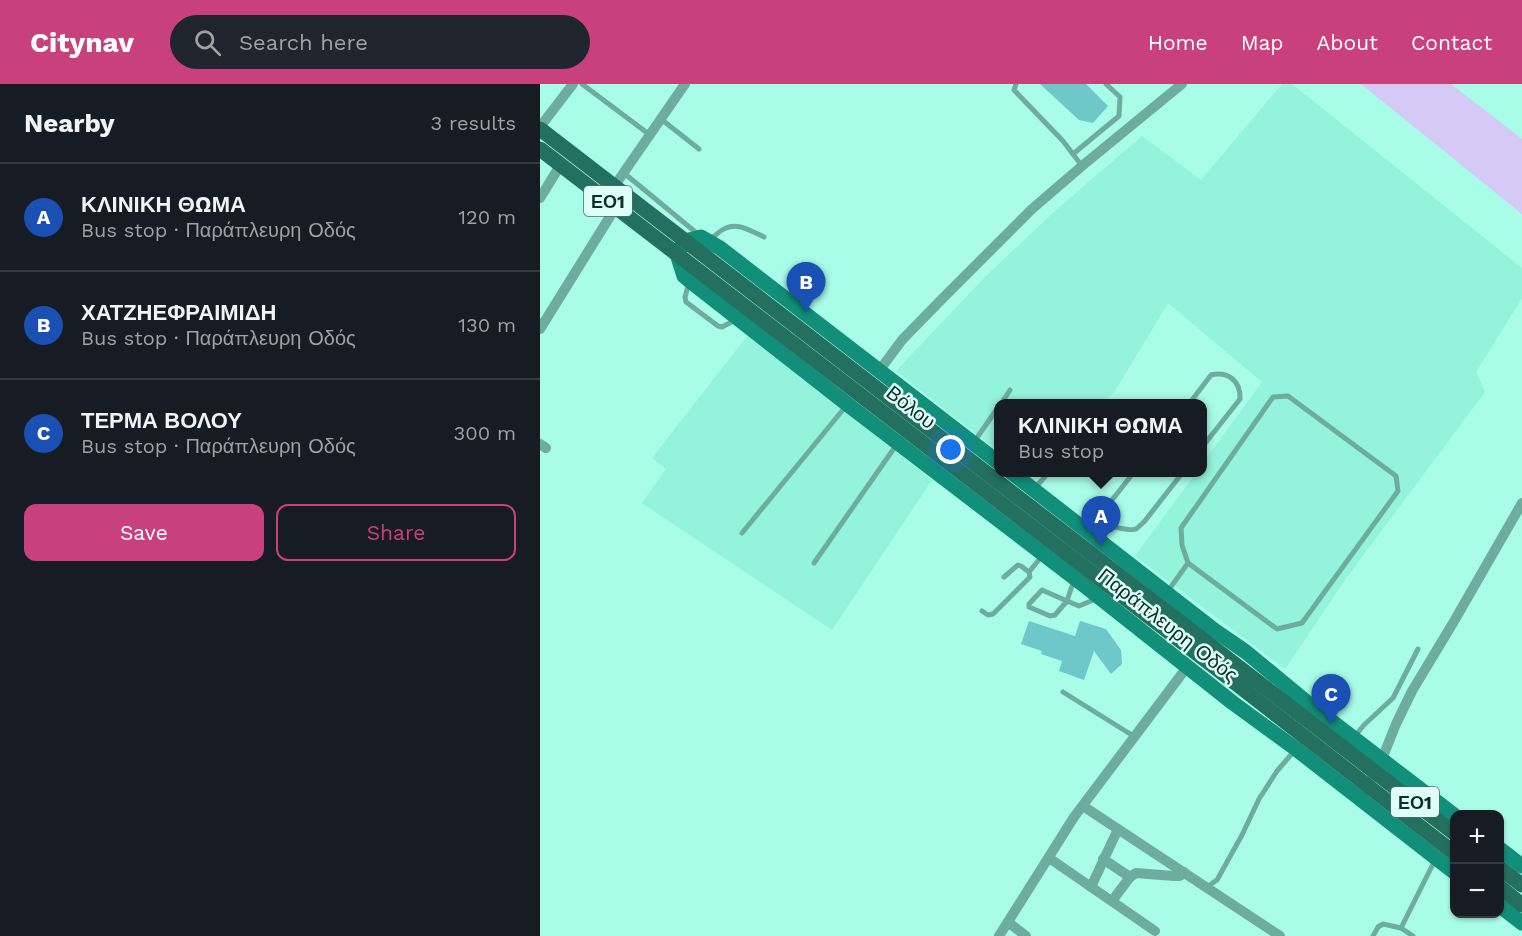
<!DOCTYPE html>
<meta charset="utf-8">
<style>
:root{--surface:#171b24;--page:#20242c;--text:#f1f3f6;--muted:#9ea1a6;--line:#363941;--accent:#c9417c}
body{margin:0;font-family:"Work Sans",sans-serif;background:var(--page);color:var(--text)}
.controls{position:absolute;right:18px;bottom:18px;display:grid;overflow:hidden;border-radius:12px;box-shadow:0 2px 4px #0004}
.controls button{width:54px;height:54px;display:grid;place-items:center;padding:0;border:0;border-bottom:2px solid var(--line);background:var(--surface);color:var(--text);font:30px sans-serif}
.you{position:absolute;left:411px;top:366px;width:21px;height:21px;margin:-15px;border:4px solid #fff;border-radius:50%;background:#1a73e8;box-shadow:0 0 0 9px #1a73e833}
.badge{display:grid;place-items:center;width:39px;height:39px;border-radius:50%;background:var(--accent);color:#fff;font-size:20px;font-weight:700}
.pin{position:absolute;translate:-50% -50px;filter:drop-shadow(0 2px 3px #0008)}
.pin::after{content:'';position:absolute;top:32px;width:21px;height:18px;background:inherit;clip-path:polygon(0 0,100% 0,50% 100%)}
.popup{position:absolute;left:454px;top:315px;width:213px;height:78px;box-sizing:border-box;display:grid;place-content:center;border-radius:12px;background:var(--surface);filter:drop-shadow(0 2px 4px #0005);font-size:20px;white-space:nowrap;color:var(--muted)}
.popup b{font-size:22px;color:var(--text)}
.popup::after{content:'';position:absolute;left:50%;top:100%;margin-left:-12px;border:12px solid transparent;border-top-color:var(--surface)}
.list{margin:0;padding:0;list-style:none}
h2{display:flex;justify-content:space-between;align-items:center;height:78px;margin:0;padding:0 24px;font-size:26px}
h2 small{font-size:20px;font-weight:400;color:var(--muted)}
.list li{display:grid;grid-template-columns:39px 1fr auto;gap:18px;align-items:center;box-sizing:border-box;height:108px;padding:0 24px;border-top:2px solid var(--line)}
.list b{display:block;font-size:22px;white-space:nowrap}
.list p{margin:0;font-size:20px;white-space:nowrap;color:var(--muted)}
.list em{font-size:20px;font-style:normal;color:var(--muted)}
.actions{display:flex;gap:12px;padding:18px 24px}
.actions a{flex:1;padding:14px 0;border:2px solid var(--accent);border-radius:12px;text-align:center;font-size:21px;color:var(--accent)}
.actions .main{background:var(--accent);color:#fff}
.icon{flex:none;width:33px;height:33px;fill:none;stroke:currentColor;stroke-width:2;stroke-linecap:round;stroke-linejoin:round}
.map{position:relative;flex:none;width:982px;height:852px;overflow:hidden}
header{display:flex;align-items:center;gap:36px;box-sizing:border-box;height:84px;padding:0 30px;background:var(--accent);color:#fff}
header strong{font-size:28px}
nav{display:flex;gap:33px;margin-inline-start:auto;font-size:21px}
.search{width:420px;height:54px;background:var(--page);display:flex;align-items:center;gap:15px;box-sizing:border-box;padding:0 21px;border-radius:33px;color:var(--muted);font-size:22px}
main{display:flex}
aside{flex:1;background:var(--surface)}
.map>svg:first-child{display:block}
</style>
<header>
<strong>Citynav</strong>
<div class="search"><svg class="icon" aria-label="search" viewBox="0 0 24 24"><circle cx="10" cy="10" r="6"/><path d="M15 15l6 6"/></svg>Search here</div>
<nav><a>Home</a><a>Map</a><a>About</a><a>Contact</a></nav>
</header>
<main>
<aside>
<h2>Nearby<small>3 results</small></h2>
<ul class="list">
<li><span class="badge" style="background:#1a4fb4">A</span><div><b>ΚΛΙΝΙΚΗ ΘΩΜΑ</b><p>Bus stop · Παράπλευρη Οδός</p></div><em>120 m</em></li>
<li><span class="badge" style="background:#1a4fb4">B</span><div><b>ΧΑΤΖΗΕΦΡΑΙΜΙΔΗ</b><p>Bus stop · Παράπλευρη Οδός</p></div><em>130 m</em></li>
<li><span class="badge" style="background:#1a4fb4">C</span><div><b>ΤΕΡΜΑ ΒΟΛΟΥ</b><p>Bus stop · Παράπλευρη Οδός</p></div><em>300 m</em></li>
</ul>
<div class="actions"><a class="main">Save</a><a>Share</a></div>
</aside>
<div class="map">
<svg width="982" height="852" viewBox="0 0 982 852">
<rect width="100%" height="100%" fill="#a8fce8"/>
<g fill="#94f3dd">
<polygon points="742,0 752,0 982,184 982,214 936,288 945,308 807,493 745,585 595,472 656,389 663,388 663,379 722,298 628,219 575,307 563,319 459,320 459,368 356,287 445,193 516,126 602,52 661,96"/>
<polygon points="208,251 392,396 292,546 102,419 126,385 112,374"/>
</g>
<polygon fill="#d5caf5" points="821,0 911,0 982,55 982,130"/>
<g fill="#6ec8ca">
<polygon points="500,0 546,0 568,22 553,39 539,36"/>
<polygon points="489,537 535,552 540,537 566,545 581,566 582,580 571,590 554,567 544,596 519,587 522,577 501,570 502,567 481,560"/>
</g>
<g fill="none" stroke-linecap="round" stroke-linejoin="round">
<g stroke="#6ead9e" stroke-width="5">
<polyline points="42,0 110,51"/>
<polyline points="476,0 474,6 523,57 542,82"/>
<polyline points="121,35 159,65"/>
<polyline points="533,70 579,32 580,13 566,0"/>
<polyline points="84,89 159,151"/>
<path d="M170,156C175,152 180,146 186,144C198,138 213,148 224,153"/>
<polyline points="149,199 145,213 146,218 178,242 182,243 197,235"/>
<polygon points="748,312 856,392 858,407 762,539 737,545 648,479 642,461 641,444 733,313"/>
<polyline points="461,320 470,306"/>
<path d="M649,320L671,291C688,287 701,297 700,315L663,362"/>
<polyline points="434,358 459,322"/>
<polyline points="495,404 509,388"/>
<path d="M555,438C563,440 589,448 596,445C597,445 603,438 604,438L643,388"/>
<polyline points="554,439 594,388"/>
<polyline points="202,449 306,322"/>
<polyline points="274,479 357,360"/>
<polyline points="464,493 478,481 481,482 489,488"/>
<polyline points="534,496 527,517 539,522 558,514"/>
<polygon points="502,506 527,517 515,531 510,532 489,523 489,520"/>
<polyline points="628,507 648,479"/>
<polyline points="442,527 448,531 453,530 490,493 489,488 502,472"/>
<polyline points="523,608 595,653"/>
<polyline points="815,652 824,641 853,614 878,565"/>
<polyline points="667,803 677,796 702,751 719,715 737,687 755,666"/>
<polyline points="861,844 895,776"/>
<polyline points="833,852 838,843 843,840 861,844 873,852"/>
</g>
<g stroke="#6ead9e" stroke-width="10">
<polyline points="0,43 33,0"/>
<polyline points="71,107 145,0"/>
<polyline points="0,114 21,80"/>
<polyline points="0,245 79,118"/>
<polyline points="339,287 362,256 400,217 492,125 542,82 642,0"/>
<polyline points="0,360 6,364"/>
<polyline points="825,708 842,675 856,640 872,607 913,539 982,419"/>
<polyline points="543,722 740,852"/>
<polyline points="509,774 615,847"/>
<polyline points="563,775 590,793"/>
<polyline points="551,803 578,745"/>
<polyline points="572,817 590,793 596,789 634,792 640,792 644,788"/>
<polyline points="468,838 486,852"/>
<polyline points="459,852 534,733 647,583"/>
</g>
<g stroke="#118f7a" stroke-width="15">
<polyline points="459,379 180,164 161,153 145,157 137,170 144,192 150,197 307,320 545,502 693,619 756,665 914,788"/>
<polyline points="471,388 674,546 706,568 769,620 914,731"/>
<polyline points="960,765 982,782"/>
<polyline points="960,822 982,839"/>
</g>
<g stroke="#237061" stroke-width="15">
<polyline points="0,45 914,749"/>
<polyline points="0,65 698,601 914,769"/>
<polyline points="960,784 982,801"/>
<polyline points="960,803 982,821"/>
</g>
</g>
<g text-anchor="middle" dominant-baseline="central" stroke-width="5" stroke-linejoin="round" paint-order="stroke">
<g fill="#dffef6" stroke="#4b6e66" stroke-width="1.5">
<rect x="44" y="102" width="48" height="30" rx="4.5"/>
<rect x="851" y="703" width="48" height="30" rx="4.5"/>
</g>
<g font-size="18" font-weight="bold" fill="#0c3029">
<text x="68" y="117">ΕΟ1</text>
<text x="875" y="718">ΕΟ1</text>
</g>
<g font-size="20" fill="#0c3029" stroke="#dffef6">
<text transform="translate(371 323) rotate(38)">Βόλου</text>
<text transform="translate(628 541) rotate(38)">Παράπλευρη Οδός</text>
</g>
</g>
</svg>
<div class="controls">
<button>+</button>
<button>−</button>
</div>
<div class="you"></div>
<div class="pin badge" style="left:561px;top:462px;background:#1a4fb4">A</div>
<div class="popup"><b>ΚΛΙΝΙΚΗ ΘΩΜΑ</b>Bus stop</div>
<div class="pin badge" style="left:266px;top:228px;background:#1a4fb4">B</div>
<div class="pin badge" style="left:791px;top:640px;background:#1a4fb4">C</div>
</div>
</main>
